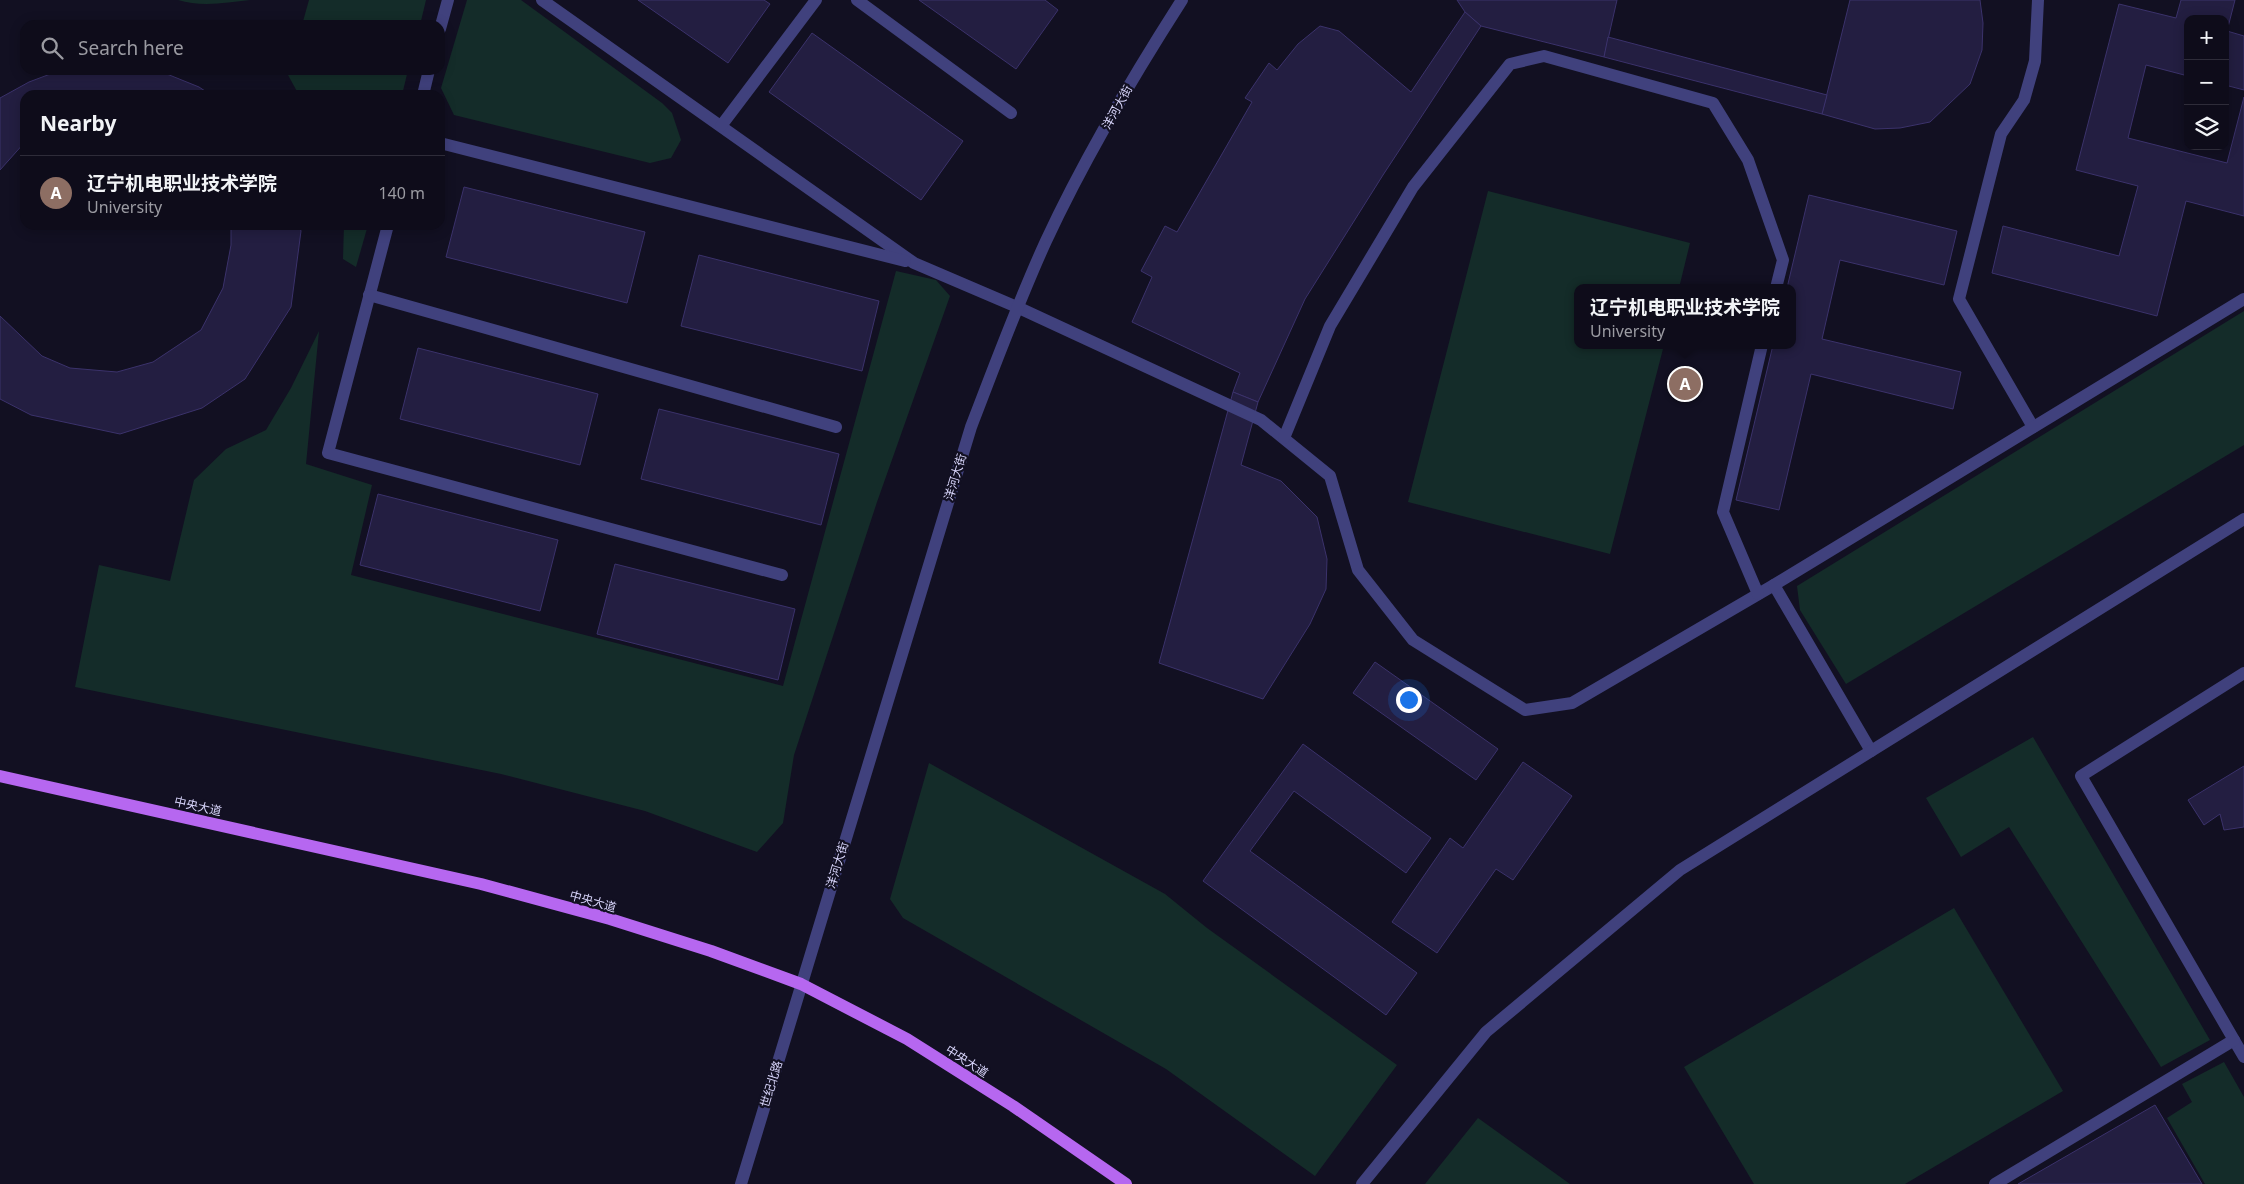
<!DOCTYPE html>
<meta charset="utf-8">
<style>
:root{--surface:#0e0c1a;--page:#171523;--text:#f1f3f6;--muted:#9b9ba2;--line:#2e2c39;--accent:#0f766e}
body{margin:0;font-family:"Noto Sans","Noto Sans SC",sans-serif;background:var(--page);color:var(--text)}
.controls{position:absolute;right:15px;top:15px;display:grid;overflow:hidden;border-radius:10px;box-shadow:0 2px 12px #0003}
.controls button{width:45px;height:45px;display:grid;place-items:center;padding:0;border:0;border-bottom:1px solid var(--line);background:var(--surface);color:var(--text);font:25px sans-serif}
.you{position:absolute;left:1408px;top:699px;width:18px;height:18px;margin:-12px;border:4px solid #fff;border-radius:50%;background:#1a73e8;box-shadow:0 0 0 8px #1a73e833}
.badge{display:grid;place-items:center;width:32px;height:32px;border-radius:50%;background:var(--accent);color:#fff;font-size:16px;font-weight:700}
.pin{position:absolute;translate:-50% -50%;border:2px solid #fff;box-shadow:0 1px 5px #0006}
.popup{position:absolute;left:1574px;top:284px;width:222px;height:65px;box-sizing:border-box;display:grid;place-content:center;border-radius:10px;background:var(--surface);filter:drop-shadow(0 1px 4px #0005);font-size:16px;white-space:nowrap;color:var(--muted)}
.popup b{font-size:19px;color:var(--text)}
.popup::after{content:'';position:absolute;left:50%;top:100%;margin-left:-10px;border:10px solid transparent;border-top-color:var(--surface)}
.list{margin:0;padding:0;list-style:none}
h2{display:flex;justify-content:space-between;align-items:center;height:65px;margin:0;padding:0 20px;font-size:21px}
h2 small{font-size:16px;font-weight:400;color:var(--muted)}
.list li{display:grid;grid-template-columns:32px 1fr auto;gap:15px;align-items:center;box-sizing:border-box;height:75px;padding:0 20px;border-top:1px solid var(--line)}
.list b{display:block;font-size:19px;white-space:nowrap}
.list p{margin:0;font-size:16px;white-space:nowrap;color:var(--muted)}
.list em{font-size:16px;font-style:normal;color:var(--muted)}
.icon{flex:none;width:28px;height:28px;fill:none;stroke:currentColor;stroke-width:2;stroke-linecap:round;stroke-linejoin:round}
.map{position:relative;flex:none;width:2244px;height:1184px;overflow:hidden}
.search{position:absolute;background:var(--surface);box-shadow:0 2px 12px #0003;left:20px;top:20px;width:425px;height:55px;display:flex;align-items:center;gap:12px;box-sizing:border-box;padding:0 18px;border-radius:15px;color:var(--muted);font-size:19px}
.panel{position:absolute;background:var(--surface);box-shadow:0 2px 12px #0003;left:20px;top:90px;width:425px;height:140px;border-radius:15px}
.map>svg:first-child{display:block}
</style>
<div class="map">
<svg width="2244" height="1184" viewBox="0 0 2244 1184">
<rect width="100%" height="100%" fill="#121022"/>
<g fill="#142c29">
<path d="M178,0H250C226,3 200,7 178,0Z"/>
<polygon points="309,0 426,0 420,25 302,25"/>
<polygon points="467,0 521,0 662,103 672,113 681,140 671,158 650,163 454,115 441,88"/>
<polygon points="289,70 408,70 402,95 299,95 288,75"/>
<polygon points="1488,191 1690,243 1679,288 1578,288 1578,345 1664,345 1610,554 1408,502"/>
<polygon points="344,225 368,225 356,267 343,259"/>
<polygon points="896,271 936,280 950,296 877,502 794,755 783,823 757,852 645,811 501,774 75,687 99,565 170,581 194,480 226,449 266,430 291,388 319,331 306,464 372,485 351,575 783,686"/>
<polygon points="2244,311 2244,445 1846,684 1800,610 1797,586"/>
<polygon points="2033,737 2210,1040 2161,1067 2009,827 1961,857 1926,798"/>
<polygon points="929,763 1165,894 1207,928 1397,1065 1315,1176 1166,1069 903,918 890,899"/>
<polygon points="1954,908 2063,1091 1905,1184 1754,1184 1684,1067"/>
<polygon points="2224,1062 2244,1097 2244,1184 2205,1184 2167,1118 2192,1102 2182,1084"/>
<polygon points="1478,1118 1570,1184 1425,1184"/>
</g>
<g fill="#231e41" stroke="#3b326b">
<polygon points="638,0 764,0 770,4 728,63"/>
<polygon points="919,0 1045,0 1058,10 1016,69"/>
<polygon points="1457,0 1617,0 1604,57 1481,26 1465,12"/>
<polygon points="1850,0 1980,0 1983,23 1982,50 1970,84 1930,122 1900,128 1875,129 1822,114"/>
<polygon points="2181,0 2235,0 2227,31 2244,36 2244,90 2225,85 2225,19 2188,19 2188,76 2146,65 2128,138 2227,163 2244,97 2244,216 2186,201 2157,316 1992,273 2003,226 2119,256 2138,186 2076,170 2119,4 2176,18"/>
<polygon points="1465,12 1481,26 1383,175 1305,299 1258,402 1233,392 1240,373 1132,322 1152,277 1141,271 1165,226 1177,232 1252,102 1245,98 1269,63 1277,70 1298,44 1320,26 1339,31 1411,92"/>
<polygon points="812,33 963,141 921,200 769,92"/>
<polygon points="1608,37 1827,95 1822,114 1604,57"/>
<polygon points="61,70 157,70 199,87 211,95 25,95 25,142 0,170 0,98 29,82"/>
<polygon points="464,187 645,232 627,303 446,257"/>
<polygon points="1809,195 1957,231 1944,285 1840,260 1822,339 1961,372 1953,409 1811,374 1779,510 1736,500 1773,345 1792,345 1792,288 1787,288"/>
<polygon points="231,225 299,225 301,231 291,307 245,379 202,408 120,434 31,415 0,399 0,316 42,356 70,368 117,372 153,362 201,330 223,288 231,245"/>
<polygon points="699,255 879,301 862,371 681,326"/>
<polygon points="418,348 598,394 580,465 400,419"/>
<polygon points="1233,392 1258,402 1241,465 1281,481 1317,517 1327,559 1326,589 1310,624 1263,699 1159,663"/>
<polygon points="659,409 839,454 821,525 641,479"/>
<polygon points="378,494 558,540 540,611 360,565"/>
<polygon points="615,564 795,609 778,680 597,634"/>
<polygon points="1375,662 1498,749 1476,780 1353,693"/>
<polygon points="1303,744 1431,838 1406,873 1294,791 1250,851 1417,973 1386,1015 1203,881"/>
<polygon points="1523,762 1572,796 1513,880 1496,869 1437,953 1392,922 1450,838 1463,848"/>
<polygon points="2244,766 2244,827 2224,830 2220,814 2204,825 2188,800"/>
<polygon points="2155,1105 2202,1184 2018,1184"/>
</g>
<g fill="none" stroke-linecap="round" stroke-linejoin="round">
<g stroke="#40417d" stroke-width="12">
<polyline points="542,0 914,263 1017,307 1261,420 1330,476 1358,570 1413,640 1525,710 1572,703 1774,585"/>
<polyline points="857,0 1011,113"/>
<polyline points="440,29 448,0"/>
<polyline points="423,95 429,70"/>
<polyline points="721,126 816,0"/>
<polyline points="440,143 905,261"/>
<polyline points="388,225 328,453 782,575"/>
<polyline points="369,295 836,427"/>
<polyline points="2033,427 1959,299 2001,134 2024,100 2035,61 2038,0"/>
<polyline points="1284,438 1330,326 1413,187 1510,64 1544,56 1713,103 1748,160 1783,260 1776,288"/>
<polyline points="1758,594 1723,512 1762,345"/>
<polyline points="1871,751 1774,585 2244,299"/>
<polyline points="2234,1040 2244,1057"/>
<polyline points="1995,1184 2234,1040 2081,776 2244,673"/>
</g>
<g stroke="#40417d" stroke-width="12">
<path d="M741,1184L971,427C995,365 1018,302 1046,241C1085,157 1132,78 1182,0"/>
<polyline points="1362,1184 1486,1032 1680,870 2244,519"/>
</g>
<polyline stroke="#b667f0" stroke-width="12" points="0,776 481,884 610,919 711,951 801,984 907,1039 1013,1106 1126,1184"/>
</g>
<g text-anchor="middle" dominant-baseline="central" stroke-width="4.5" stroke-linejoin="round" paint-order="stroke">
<g font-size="12" fill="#d8d5fb" stroke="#121022">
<text transform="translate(1117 107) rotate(-61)">洋河大街</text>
<text transform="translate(955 477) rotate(-73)">洋河大街</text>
<text transform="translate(198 806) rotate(13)">中央大道</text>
<text transform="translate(837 865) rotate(-73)">洋河大街</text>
<text transform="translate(593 901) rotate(16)">中央大道</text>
<text transform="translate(967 1061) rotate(33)">中央大道</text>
<text transform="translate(771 1084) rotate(-73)">世纪北路</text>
</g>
</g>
</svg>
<div class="controls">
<button>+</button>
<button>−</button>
<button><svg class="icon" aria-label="layers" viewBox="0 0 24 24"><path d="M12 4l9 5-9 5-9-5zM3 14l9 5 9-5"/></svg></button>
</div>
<div class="you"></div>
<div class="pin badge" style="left:1685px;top:384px;background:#8d6e63">A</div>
<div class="popup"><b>辽宁机电职业技术学院</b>University</div>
<div class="search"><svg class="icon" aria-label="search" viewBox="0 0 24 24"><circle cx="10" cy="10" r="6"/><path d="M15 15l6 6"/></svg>Search here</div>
<section class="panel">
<h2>Nearby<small></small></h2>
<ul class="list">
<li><span class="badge" style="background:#8d6e63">A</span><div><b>辽宁机电职业技术学院</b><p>University</p></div><em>140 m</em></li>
</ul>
</section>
</div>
